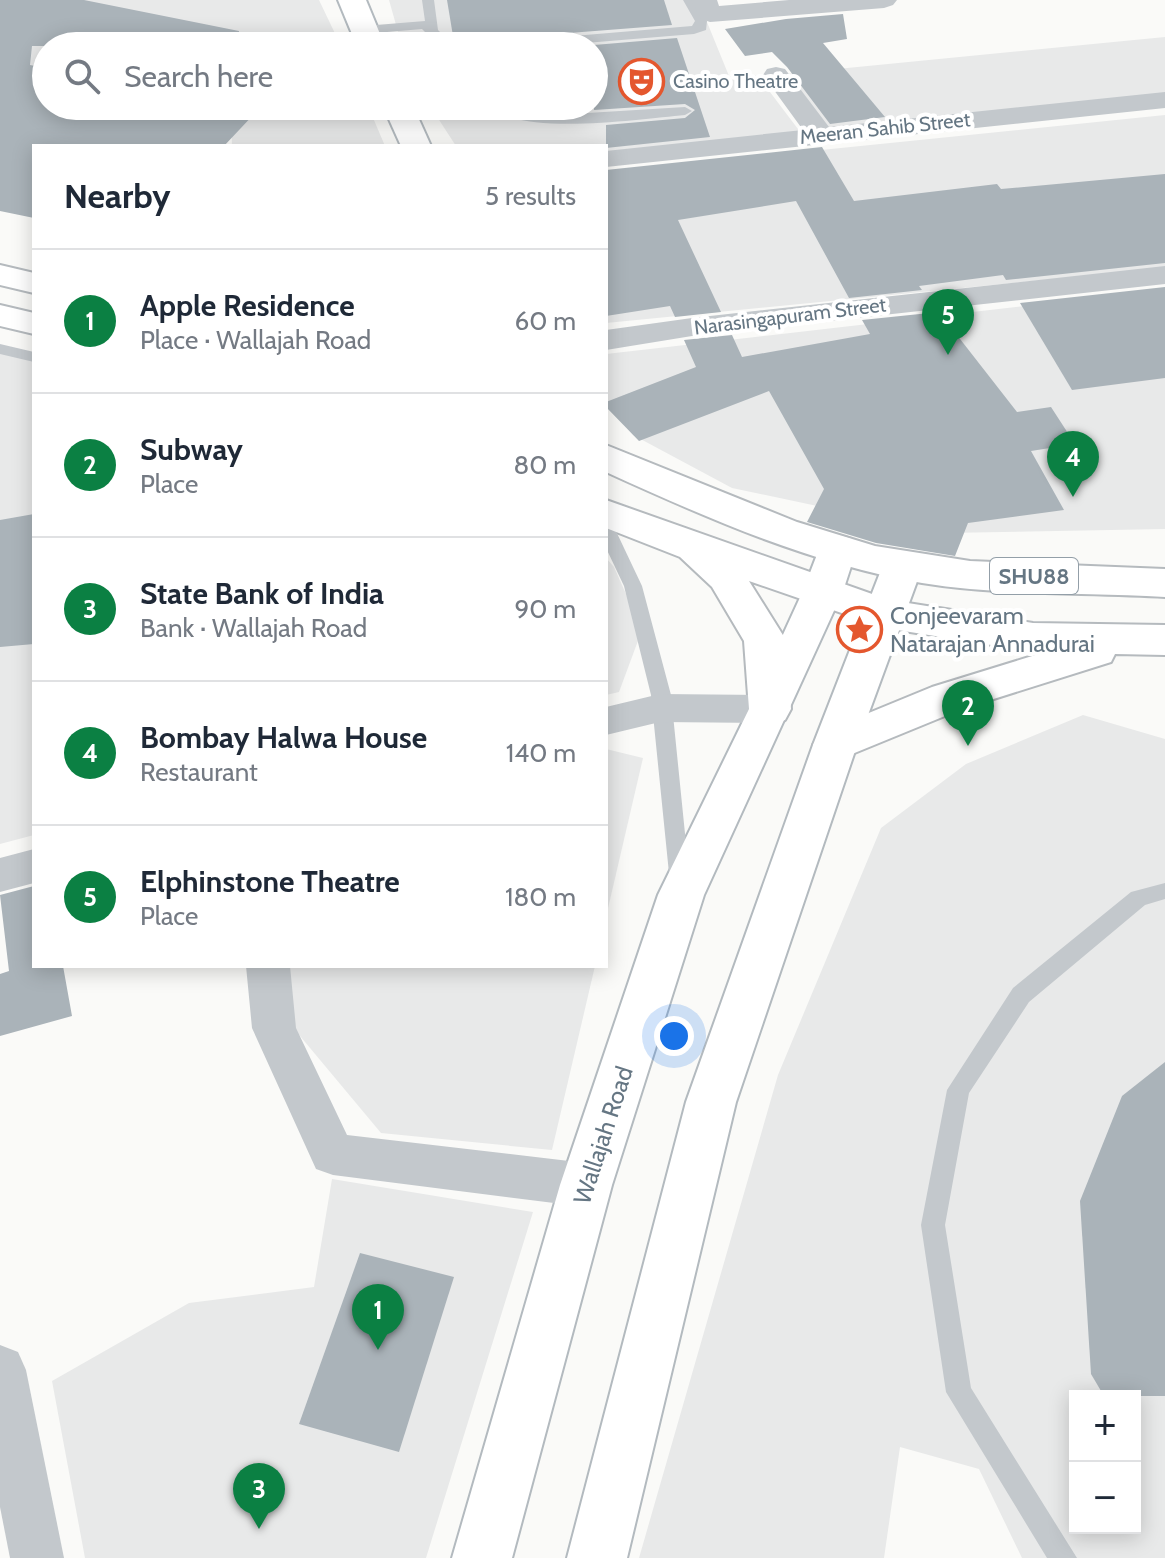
<!DOCTYPE html>
<meta charset="utf-8">
<style>
:root{--surface:#fff;--page:#f2f2f3;--text:#1f2937;--muted:#747a83;--line:#e0e1e3;--accent:#0b8043}
body{margin:0;font-family:Cabin,sans-serif;background:var(--page);color:var(--text)}
.controls{position:absolute;right:24px;bottom:24px;display:grid;overflow:hidden;border-radius:0px;box-shadow:0 4px 20px #0003}
.controls button{width:72px;height:72px;display:grid;place-items:center;padding:0;border:0;border-bottom:2px solid var(--line);background:var(--surface);color:var(--text);font:40px sans-serif}
.you{position:absolute;left:674px;top:1036px;width:28px;height:28px;margin:-20px;border:6px solid #fff;border-radius:50%;background:#1a73e8;box-shadow:0 0 0 12px #1a73e833}
.badge{display:grid;place-items:center;width:52px;height:52px;border-radius:50%;background:var(--accent);color:#fff;font-size:26px;font-weight:700}
.pin{position:absolute;translate:-50% -66px;filter:drop-shadow(0 2px 4px #0008)}
.pin::after{content:'';position:absolute;top:42px;width:28px;height:24px;background:inherit;clip-path:polygon(0 0,100% 0,50% 100%)}
.list{margin:0;padding:0;list-style:none}
h2{display:flex;justify-content:space-between;align-items:center;height:104px;margin:0;padding:0 32px;font-size:34px}
h2 small{font-size:26px;font-weight:400;color:var(--muted)}
.list li{display:grid;grid-template-columns:52px 1fr auto;gap:24px;align-items:center;box-sizing:border-box;height:144px;padding:0 32px;border-top:2px solid var(--line)}
.list b{display:block;font-size:30px;white-space:nowrap}
.list p{margin:0;font-size:26px;white-space:nowrap;color:var(--muted)}
.list em{font-size:26px;font-style:normal;color:var(--muted)}
.icon{flex:none;width:44px;height:44px;fill:none;stroke:currentColor;stroke-width:2;stroke-linecap:round;stroke-linejoin:round}
.map{position:relative;flex:none;width:1165px;height:1558px;overflow:hidden}
.search{position:absolute;background:var(--surface);box-shadow:0 4px 20px #0003;left:32px;top:32px;width:576px;height:88px;display:flex;align-items:center;gap:20px;box-sizing:border-box;padding:0 28px;border-radius:44px;color:var(--muted);font-size:30px}
.panel{position:absolute;background:var(--surface);box-shadow:0 4px 20px #0003;left:32px;top:144px;width:576px;height:824px;border-radius:0px}
.map>svg:first-child{display:block}
</style>
<div class="map">
<svg width="1165" height="1558" viewBox="0 0 1165 1558">
<rect width="100%" height="100%" fill="#fafaf8"/>
<g fill="#e8e9e9" fill-rule="evenodd">
<polygon points="0,0 319,0 341,46 46,46 46,81 0,72"/>
<polygon points="389,0 698,0 729,76 757,75 801,133 606,154 606,146 456,146 430,106 594,106 594,46 402,46"/>
<polygon points="1165,37 1165,96 827,129 786,74"/>
<polygon points="176,106 368,106 385,146 232,146 231,117"/>
<polygon points="1165,115 1165,268 606,323 606,172"/>
<polygon points="1165,290 1165,529 945,533 732,488 633,435 606,403 606,354"/>
<polygon points="0,349 34,359 34,835 0,844"/>
<polygon points="606,558 614,567 642,630 619,692 606,695"/>
<path d="M1083,715L1165,739V1558H1022L979,1469L900,1447L884,1558H639L778,1075L881,828L966,764ZM1075,1396H1135V1528H1075Z"/>
<polygon points="606,749 643,758 606,917"/>
<polygon points="284,966 595,966 552,1150 381,1133 290,1024"/>
<polygon points="332,1179 533,1212 426,1558 85,1558 52,1381 189,1303 314,1287"/>
</g>
<g fill="#aab3b9">
<polygon points="0,0 84,0 239,31 238,46 32,46 30,65 46,68 46,106 236,106 258,110 224,146 34,146 34,218 0,211"/>
<polygon points="447,0 664,0 672,25 454,42"/>
<polygon points="843,14 847,39 823,43 885,117 830,124 787,67 772,52 745,56 725,29 786,19"/>
<polygon points="677,38 710,137 606,148 606,125 685,118 695,110 685,104 594,110 594,45"/>
<polygon points="822,147 854,201 997,184 1001,189 1165,174 1165,263 1006,280 1003,275 919,286 922,290 849,298 796,201 678,220 721,312 675,317 670,306 606,316 606,170"/>
<polygon points="1165,287 1165,378 1072,390 1020,303"/>
<polygon points="939,312 1017,412 1051,407 1075,444 1031,451 1064,510 968,523 955,556 876,543 807,522 824,489 769,391 639,441 606,407 606,402 696,367 684,340 732,335 742,357 870,334 862,320"/>
<polygon points="34,514 34,644 0,647 0,520"/>
<polygon points="34,886 34,966 63,966 72,1016 0,1036 0,974 9,971 0,895"/>
<polygon points="1165,1062 1165,1396 1104,1396 1091,1374 1080,1201 1122,1096"/>
<polygon points="360,1253 454,1277 399,1452 299,1424"/>
</g>
<g fill="none" stroke-linecap="round" stroke-linejoin="round">
<defs>
<g id="secondary">
<polygon points="338,0 366,0 385,46 357,46"/>
<polygon points="383,106 413,106 431,146 401,146"/>
<polygon points="837,535 851,539 857,548 843,591 704,895 612,1185 512,1558 452,1558 560,1185 658,895 749,709 803,591 823,539"/>
<polygon points="903,551 917,555 923,565 857,745 736,1102 627,1558 567,1558 686,1102 813,745 883,565 889,555"/>
</g>
<g id="primary">
<polygon points="0,265 34,273 34,293 0,285"/>
<polygon points="0,305 34,313 34,334 0,326"/>
<path d="M606,445L797,522L875,546L970,561L1165,569V597C1084,592 1002,596 922,583C811,564 707,518 606,472Z"/>
<polygon points="606,500 889,600 1033,623 1165,625 1165,655 1115,654 1111,662 962,709 835,761 820,757 813,745 820,733 932,687 1042,653 885,628 749,581 786,640 791,709 785,720 770,725 755,720 749,709 744,641 712,587 680,557 606,528"/>
</g>
</defs>
<use href="#secondary" stroke="#b3babf" stroke-width="4"/>
<use href="#primary" stroke="#b5babe" stroke-width="4"/>
<g fill="#c3c8cc" fill-rule="evenodd">
<polygon points="422,0 434,0 438,30 454,46 439,46 422,29 364,34 358,30 364,26 425,21"/>
<polygon points="683,0 695,0 707,21 706,30 694,34 549,46 495,46 502,42 692,26 695,21"/>
<path d="M488,106L555,115L685,107L692,111L685,115C640,119 521,137 488,106Z"/>
<polygon points="0,344 34,352 34,362 0,354"/>
<polygon points="606,523 615,529 642,586 671,695 690,883 687,889 680,891 673,889 670,883 651,695 624,586 606,548"/>
<polygon points="1165,883 1165,899 1145,905 1029,1002 969,1093 945,1225 971,1388 1077,1558 1047,1558 946,1392 921,1225 947,1090 1013,988 1131,892"/>
</g>
<g fill="#c3c8cc" fill-rule="evenodd">
<polygon points="691,0 717,0 719,6 789,0 897,0 893,5 884,8 710,22 701,19"/>
<polygon points="776,67 785,69 829,127 1165,92 1165,108 606,167 606,151 803,130 763,75 767,69"/>
<polygon points="1165,266 1165,284 692,336 606,350 606,330 692,318"/>
<polygon points="660,694 770,695 784,699 789,709 784,719 770,723 660,722 606,735 606,707"/>
<polygon points="34,849 34,883 0,892 0,858"/>
<polygon points="246,966 290,966 296,1028 347,1135 586,1163 603,1170 610,1185 603,1200 586,1207 333,1175 316,1169 252,1028"/>
<polygon points="0,1345 18,1352 26,1370 64,1558 10,1558 0,1507"/>
</g>
<use href="#secondary" fill="#fff" fill-rule="evenodd"/>
<use href="#primary" fill="#fff" fill-rule="evenodd"/>
</g>
<defs>
<symbol id="theatre-ring" viewBox="-11 -11 22 22"><circle r="9.5" fill="#fff" stroke="#e4572e" stroke-width="1.5"/><path d="M-5-5.5Q0-4 5-5.5V0Q5 5 0 6Q-5 5-5 0ZM-3.3-2.5H-1v1.5H-3.3ZM1-2.5H3.3v1.5H1ZM-2.8 1Q0 5.5 2.8 1Z" fill="#e4572e"/></symbol>
<symbol id="sight-ring" viewBox="-11 -11 22 22"><circle r="9.5" fill="#fff" stroke="#e4572e" stroke-width="1.5"/><path d="M0-6L1.8-2.2L6-1.7L2.9 1.2L3.7 5.4L0 3.3L-3.7 5.4L-2.9 1.2L-6-1.7L-1.8-2.2Z" fill="#e4572e"/></symbol>
</defs>
<g fill-rule="evenodd">
<use href="#theatre-ring" x="616" y="56" width="51" height="51"/>
<use href="#sight-ring" x="834" y="604" width="51" height="51"/>
</g>
<g text-anchor="middle" dominant-baseline="central" stroke-width="8" stroke-linejoin="round" paint-order="stroke">
<g font-size="20" fill="#657683" stroke="#fff" text-anchor="start">
<text x="673" y="81">Casino Theatre</text>
</g>
<g font-size="20" fill="#657683" stroke="#fff">
<text transform="translate(885 128) rotate(-6)">Meeran Sahib Street</text>
<text transform="translate(790 316) rotate(-7)">Narasingapuram Street</text>
</g>
<rect fill="#fff" stroke="#939fa8" stroke-width="2" x="990" y="558" width="88" height="36" rx="6"/>
<g font-size="22" font-weight="bold" fill="#657683">
<text x="1034" y="576">SHU88</text>
</g>
<g font-size="24" fill="#657683" stroke="#fff" text-anchor="start">
<text x="890" y="615">Conjeevaram<tspan x="890" dy="28">Natarajan Annadurai</tspan></text>
</g>
<g font-size="24" fill="#657683" stroke="#fff">
<text transform="translate(603 1135) rotate(-72)">Wallajah Road</text>
</g>
</g>
</svg>
<div class="controls">
<button>+</button>
<button>−</button>
</div>
<div class="you"></div>
<div class="pin badge" style="left:378px;top:1350px">1</div>
<div class="pin badge" style="left:968px;top:746px">2</div>
<div class="pin badge" style="left:259px;top:1529px">3</div>
<div class="pin badge" style="left:1073px;top:497px">4</div>
<div class="pin badge" style="left:948px;top:355px">5</div>
<div class="search"><svg class="icon" aria-label="search" viewBox="0 0 24 24"><circle cx="10" cy="10" r="6"/><path d="M15 15l6 6"/></svg>Search here</div>
<section class="panel">
<h2>Nearby<small>5 results</small></h2>
<ul class="list">
<li><span class="badge">1</span><div><b>Apple Residence</b><p>Place · Wallajah Road</p></div><em>60 m</em></li>
<li><span class="badge">2</span><div><b>Subway</b><p>Place</p></div><em>80 m</em></li>
<li><span class="badge">3</span><div><b>State Bank of India</b><p>Bank · Wallajah Road</p></div><em>90 m</em></li>
<li><span class="badge">4</span><div><b>Bombay Halwa House</b><p>Restaurant</p></div><em>140 m</em></li>
<li><span class="badge">5</span><div><b>Elphinstone Theatre</b><p>Place</p></div><em>180 m</em></li>
</ul>
</section>
</div>
